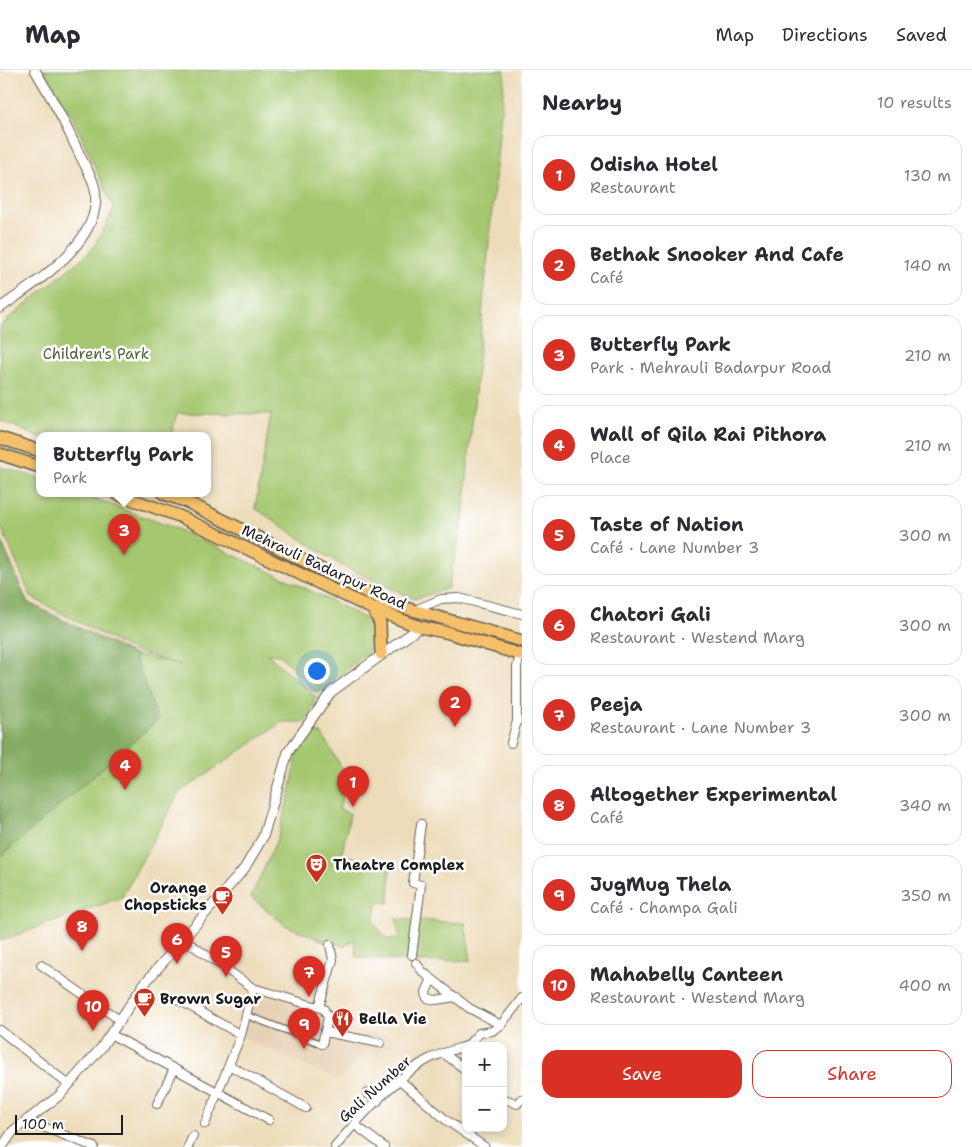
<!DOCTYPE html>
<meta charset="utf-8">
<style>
:root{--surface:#fff;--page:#f2f2f3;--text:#2b2b33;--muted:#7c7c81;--line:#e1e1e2;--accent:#d93025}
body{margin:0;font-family:"Shantell Sans",sans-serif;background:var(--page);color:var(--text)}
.controls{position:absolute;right:15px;bottom:15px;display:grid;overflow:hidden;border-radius:10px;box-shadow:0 2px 8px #0003}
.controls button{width:45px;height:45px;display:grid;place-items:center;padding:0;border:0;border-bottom:1px solid var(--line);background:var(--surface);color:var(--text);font:25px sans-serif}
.scale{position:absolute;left:15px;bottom:12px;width:108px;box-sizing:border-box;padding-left:5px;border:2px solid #1c1c1c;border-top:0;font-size:14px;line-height:18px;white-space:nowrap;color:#1c1c1c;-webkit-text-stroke:4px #fff;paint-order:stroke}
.you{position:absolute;left:316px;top:600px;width:18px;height:18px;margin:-12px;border:4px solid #fff;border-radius:50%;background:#1a73e8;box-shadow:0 0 0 8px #1a73e833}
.badge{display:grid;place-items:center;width:32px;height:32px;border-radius:50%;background:var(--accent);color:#fff;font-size:16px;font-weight:700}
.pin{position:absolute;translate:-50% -41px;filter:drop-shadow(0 1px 2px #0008)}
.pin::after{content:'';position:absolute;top:26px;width:18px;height:15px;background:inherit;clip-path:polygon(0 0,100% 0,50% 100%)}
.popup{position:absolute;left:36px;top:362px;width:175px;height:65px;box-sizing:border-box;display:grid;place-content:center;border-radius:10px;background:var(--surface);filter:drop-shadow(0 1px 4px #0005);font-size:16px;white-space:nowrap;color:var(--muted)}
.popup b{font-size:19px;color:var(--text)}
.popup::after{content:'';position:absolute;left:50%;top:100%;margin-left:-10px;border:10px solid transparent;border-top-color:var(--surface)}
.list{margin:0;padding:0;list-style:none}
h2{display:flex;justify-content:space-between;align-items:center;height:65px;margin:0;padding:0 20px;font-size:21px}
h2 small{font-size:16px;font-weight:400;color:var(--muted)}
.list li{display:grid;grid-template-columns:32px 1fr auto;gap:15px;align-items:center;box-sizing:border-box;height:80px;margin:0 10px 10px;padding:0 10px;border:1px solid var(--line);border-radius:15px}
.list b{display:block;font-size:19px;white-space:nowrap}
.list p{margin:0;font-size:16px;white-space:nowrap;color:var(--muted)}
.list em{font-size:16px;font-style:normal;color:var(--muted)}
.actions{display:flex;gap:10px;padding:15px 20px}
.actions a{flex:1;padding:11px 0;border:1px solid var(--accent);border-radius:15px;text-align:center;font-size:18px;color:var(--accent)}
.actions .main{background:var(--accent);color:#fff}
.map{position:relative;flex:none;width:522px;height:1077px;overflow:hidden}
header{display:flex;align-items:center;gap:30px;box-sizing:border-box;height:70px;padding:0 25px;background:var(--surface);border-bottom:1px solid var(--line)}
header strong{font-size:24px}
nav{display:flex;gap:28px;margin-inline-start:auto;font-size:18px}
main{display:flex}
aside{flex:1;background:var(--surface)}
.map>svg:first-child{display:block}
</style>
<header>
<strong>Map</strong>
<nav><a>Map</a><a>Directions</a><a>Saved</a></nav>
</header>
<main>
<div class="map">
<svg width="522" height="1077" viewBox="0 0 522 1077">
<rect width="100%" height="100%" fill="#fff"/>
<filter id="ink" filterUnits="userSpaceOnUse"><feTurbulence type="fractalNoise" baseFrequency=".02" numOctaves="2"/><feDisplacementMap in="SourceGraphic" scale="10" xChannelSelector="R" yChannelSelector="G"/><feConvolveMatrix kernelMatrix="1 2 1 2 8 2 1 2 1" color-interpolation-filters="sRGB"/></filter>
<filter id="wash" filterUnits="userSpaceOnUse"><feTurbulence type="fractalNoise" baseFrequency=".0096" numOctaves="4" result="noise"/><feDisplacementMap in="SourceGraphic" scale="20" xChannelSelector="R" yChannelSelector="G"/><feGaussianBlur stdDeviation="1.12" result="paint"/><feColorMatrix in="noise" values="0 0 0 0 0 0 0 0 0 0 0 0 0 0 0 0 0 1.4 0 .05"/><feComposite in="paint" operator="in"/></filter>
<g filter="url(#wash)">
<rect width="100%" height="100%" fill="#eddcba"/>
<polygon fill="#e6d0b5" points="259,921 329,941 352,943 352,960 393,966 393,976 369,980 356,990 341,1011 242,967"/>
<g fill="#a5c770" stroke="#607246">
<polygon points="42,0 505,0 463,450 448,518 415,529 342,496 255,438 271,344 177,343 171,366 40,368 0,350 0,256 92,180 114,139 74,50"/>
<polygon points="0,397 40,408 40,424 82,424 174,458 295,513 368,550 375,570 368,582 317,624 280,585 267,584 316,627 306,652 282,652 179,723 122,827 0,871 0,468 27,532 131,584 182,595 133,581 31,527 0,454"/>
<polygon points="315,662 321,663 348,708 339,739 350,744 342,784 390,799 389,833 378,832 373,852 388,870 400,869 396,849 465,853 471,890 415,892 356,887 355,870 344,876 326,872 285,855 251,827 278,767 290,723 299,675"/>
</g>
<polygon fill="#84ac62" stroke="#50643f" points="0,468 27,532 134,585 158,650 0,787"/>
</g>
<g filter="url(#ink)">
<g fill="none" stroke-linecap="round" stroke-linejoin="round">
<defs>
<polyline id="pedestrian" points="246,945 322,974"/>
<g id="minor">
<polyline points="415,540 441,529 459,528 522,544"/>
<polyline points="511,673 517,651 517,597 520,584"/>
<polyline points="182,868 253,918 324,939 328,948 322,974"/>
<polyline points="412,885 421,815 413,813 421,754"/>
<polyline points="416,893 423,902 469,938 501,955"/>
<polyline points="41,895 121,951"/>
<polyline points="432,909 426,922 427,928 435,930 456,927"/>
<polyline points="177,929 241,965"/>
<polyline points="319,937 333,890 330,875"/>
<polyline points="0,960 69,1015"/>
<polyline points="325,962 380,973"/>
<polyline points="112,965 269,1050"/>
<polyline points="467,976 479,963 492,961 501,955 522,928"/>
<polyline points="443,983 466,1000"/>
<polyline points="229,995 306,1038"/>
<polyline points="401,1011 446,1050 485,1077"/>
<polyline points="367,1023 378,1031"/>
<polyline points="503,1028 517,1034 522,1029"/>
<polyline points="157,1034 174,999"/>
<polyline points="26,1050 94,1077"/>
<polyline points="205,1054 241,965 253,918"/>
<polyline points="354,1054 384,1077"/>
<polyline points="188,1077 193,1066"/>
<path d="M335,1077C358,1049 397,1006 429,989C441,983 453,980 466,976"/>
</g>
<g id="tertiary">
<path d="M0,238C36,212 104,171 95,119C93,107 83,93 78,81C65,53 51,26 35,0"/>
<polyline points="2,1077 13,1061 60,1025 101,978 144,914 244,799 263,767 288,682 331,622 420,557"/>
</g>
<g id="primary">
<polyline points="0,368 40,381"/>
<polyline points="0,384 40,397"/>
<polyline points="117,424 179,446 373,539 420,557 449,563 522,585"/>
<polyline points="164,424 185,431 388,533 522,571"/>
<polyline points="373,539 380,553 381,584"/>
</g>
</defs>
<use href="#pedestrian" stroke="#655f53" stroke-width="8"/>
<use href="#minor" stroke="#655f53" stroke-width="10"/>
<use href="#tertiary" stroke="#655f53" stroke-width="11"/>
<use href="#primary" stroke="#655f53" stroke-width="14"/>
<use href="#pedestrian" stroke="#fff" stroke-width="5.5"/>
<use href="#minor" stroke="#fff" stroke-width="8"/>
<use href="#tertiary" stroke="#fff" stroke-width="9"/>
<use href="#primary" stroke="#f4c16b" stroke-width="11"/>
</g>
</g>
<defs>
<symbol id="theatre-pin" viewBox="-11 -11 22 30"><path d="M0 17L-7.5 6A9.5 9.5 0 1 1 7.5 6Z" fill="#c8321e" stroke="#fff"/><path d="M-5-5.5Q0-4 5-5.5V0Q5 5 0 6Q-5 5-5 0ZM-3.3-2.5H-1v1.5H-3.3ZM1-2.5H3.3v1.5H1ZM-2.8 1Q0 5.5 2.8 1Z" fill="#fff"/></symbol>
<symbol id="cafe-pin" viewBox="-11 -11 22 30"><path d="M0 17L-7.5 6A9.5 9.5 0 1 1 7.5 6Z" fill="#c8321e" stroke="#fff"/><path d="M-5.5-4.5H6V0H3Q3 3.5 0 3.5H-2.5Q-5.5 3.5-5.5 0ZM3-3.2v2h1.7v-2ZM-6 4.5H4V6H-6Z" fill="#fff"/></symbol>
<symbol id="restaurant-pin" viewBox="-11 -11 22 30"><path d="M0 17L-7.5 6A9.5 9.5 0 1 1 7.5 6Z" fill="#c8321e" stroke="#fff"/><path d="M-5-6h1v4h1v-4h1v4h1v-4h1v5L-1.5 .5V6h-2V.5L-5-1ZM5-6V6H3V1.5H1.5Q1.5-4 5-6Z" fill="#fff"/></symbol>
</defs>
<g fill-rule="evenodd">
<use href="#theatre-pin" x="304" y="782" width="25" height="34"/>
<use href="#cafe-pin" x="210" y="814" width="25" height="34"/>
<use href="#cafe-pin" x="132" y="916" width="25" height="34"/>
<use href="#restaurant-pin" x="330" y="936" width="25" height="34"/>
</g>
<g text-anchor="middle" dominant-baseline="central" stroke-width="5" stroke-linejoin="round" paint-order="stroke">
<g font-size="15" fill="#53603e" stroke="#fff">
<text x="96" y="284">Children's Park</text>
</g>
<g font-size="15" fill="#1c1c1c" stroke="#fff">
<text transform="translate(324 497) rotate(25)">Mehrauli Badarpur Road</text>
<text transform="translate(375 1019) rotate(-42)">Gali Number</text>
</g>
<g font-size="15" font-weight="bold" fill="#1c1c1c" stroke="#fff" text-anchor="start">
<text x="333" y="795">Theatre Complex</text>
<text x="207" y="818" text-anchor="end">Orange<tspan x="207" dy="17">Chopsticks</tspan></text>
<text x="160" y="929">Brown Sugar</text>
<text x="359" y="949">Bella Vie</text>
</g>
</g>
</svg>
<div class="controls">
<button>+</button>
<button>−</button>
</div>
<div class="scale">100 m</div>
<div class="you"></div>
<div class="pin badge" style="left:353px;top:737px">1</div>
<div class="pin badge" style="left:455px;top:657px">2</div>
<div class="pin badge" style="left:124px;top:485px">3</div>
<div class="popup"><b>Butterfly Park</b>Park</div>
<div class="pin badge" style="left:125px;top:720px">4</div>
<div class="pin badge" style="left:226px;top:907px">5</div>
<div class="pin badge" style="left:177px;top:894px">6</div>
<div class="pin badge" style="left:309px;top:927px">7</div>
<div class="pin badge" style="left:82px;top:881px">8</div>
<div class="pin badge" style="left:304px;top:979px">9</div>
<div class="pin badge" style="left:93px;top:961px">10</div>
</div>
<aside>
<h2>Nearby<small>10 results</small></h2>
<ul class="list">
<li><span class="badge">1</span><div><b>Odisha Hotel</b><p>Restaurant</p></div><em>130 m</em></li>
<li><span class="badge">2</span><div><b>Bethak Snooker And Cafe</b><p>Café</p></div><em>140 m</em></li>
<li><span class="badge">3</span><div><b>Butterfly Park</b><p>Park · Mehrauli Badarpur Road</p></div><em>210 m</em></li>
<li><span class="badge">4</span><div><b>Wall of Qila Rai Pithora</b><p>Place</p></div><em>210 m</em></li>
<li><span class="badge">5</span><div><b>Taste of Nation</b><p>Café · Lane Number 3</p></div><em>300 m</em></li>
<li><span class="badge">6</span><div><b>Chatori Gali</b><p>Restaurant · Westend Marg</p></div><em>300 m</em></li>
<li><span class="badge">7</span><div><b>Peeja</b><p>Restaurant · Lane Number 3</p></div><em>300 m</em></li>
<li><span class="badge">8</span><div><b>Altogether Experimental</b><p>Café</p></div><em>340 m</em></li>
<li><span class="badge">9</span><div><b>JugMug Thela</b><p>Café · Champa Gali</p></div><em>350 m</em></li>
<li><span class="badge">10</span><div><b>Mahabelly Canteen</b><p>Restaurant · Westend Marg</p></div><em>400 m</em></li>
</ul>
<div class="actions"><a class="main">Save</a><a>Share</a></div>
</aside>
</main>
